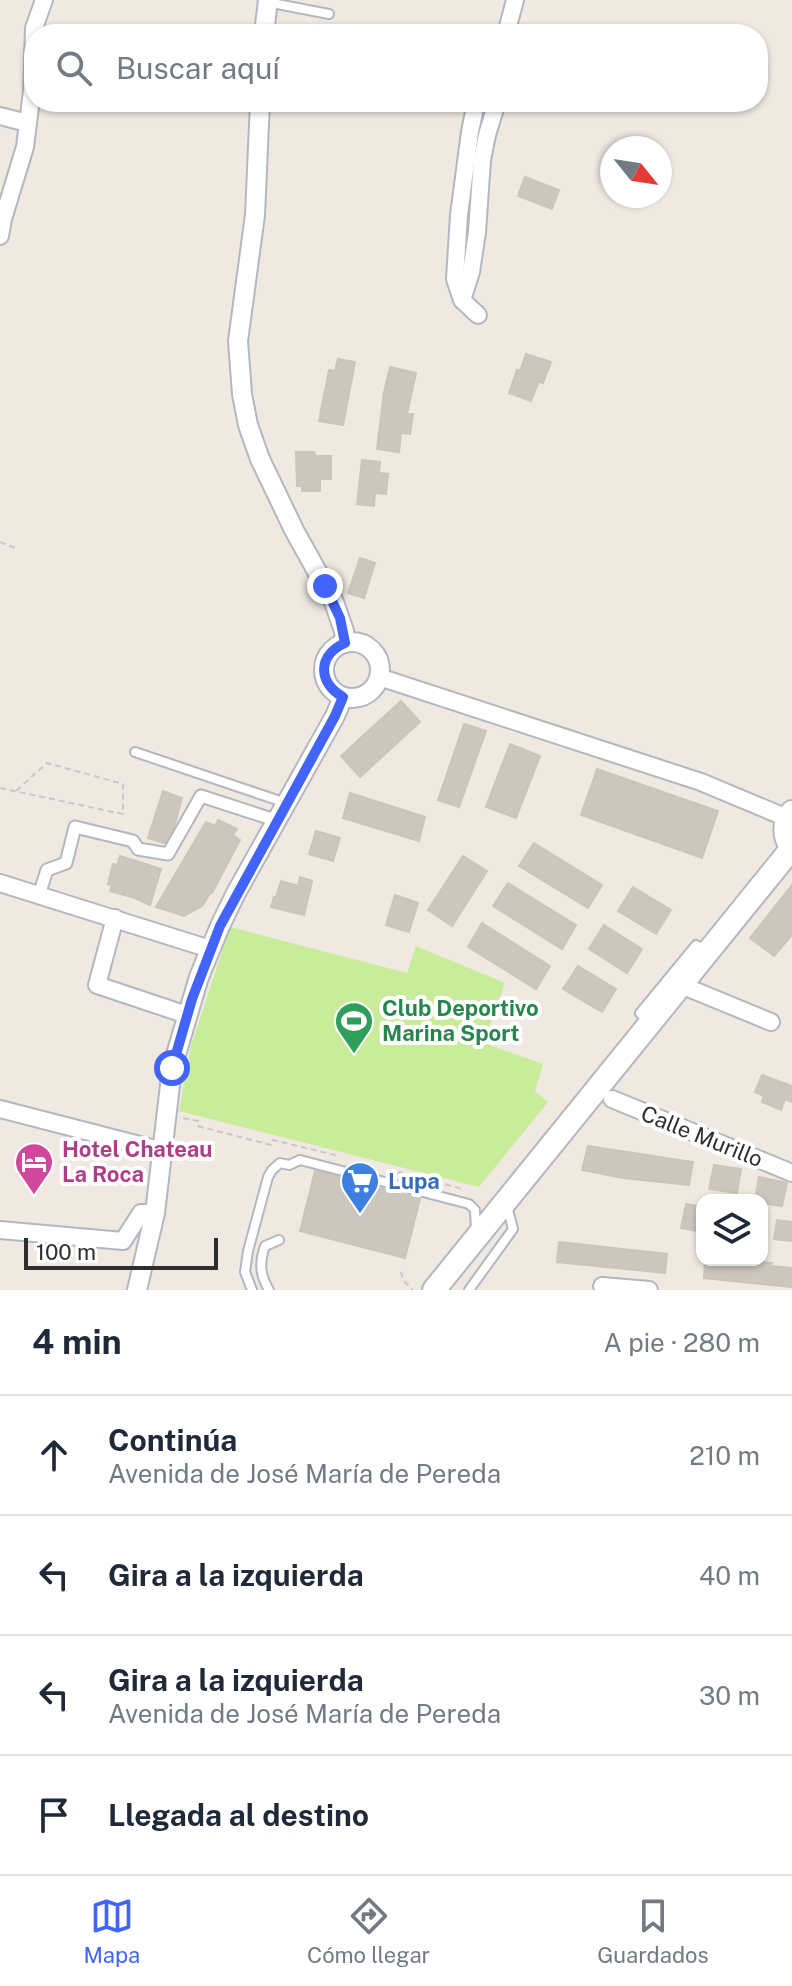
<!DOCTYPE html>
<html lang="es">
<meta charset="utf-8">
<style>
:root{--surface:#fff;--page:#f6f6f7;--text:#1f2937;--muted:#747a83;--line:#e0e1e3;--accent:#4264fb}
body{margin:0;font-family:"Public Sans",sans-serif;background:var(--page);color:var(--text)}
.controls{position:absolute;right:24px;bottom:24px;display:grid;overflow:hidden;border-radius:16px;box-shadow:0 2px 6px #0004}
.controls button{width:72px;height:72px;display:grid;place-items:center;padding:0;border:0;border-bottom:2px solid var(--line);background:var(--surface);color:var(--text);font:40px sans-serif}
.compass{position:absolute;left:600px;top:136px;width:72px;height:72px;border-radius:50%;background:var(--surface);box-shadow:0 2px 6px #0004;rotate:120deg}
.scale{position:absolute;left:24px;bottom:20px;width:194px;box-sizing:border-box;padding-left:8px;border:4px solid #2e2e2e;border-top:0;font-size:22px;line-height:28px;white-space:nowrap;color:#2e2e2e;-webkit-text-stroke:6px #fff;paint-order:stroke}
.stop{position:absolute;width:24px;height:24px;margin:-18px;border:6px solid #4264fb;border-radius:50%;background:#fff}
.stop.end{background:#4264fb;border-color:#fff;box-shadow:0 2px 8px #0008}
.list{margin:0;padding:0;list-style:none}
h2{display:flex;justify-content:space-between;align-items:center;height:104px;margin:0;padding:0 32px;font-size:34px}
h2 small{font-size:26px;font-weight:400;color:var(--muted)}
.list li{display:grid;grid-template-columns:52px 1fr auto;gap:24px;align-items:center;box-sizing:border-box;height:120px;padding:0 32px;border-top:2px solid var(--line)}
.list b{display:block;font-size:30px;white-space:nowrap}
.list p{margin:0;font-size:26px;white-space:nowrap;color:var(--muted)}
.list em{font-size:26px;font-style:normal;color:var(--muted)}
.icon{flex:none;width:44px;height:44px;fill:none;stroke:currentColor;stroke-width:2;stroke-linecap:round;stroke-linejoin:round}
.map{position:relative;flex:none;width:792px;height:1290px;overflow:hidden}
.search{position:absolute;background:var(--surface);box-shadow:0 2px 6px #0004;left:24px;right:24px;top:24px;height:88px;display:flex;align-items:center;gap:20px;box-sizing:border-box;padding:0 28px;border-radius:32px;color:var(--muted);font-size:30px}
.sheet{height:584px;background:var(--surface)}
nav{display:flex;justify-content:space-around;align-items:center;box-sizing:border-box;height:112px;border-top:2px solid var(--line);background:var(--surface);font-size:22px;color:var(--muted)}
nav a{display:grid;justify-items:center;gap:4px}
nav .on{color:var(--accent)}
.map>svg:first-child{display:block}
</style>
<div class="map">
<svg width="792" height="1290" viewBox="0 0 792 1290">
<rect width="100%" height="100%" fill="#efe9e1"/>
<polygon fill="#c9ec9a" points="230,927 407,973 416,946 505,983 484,1043 543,1064 535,1091 548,1102 479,1187 179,1111 191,1046"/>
<g fill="#cbc7bf" stroke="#cbc5ba" stroke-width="2">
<polygon points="525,177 559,190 552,209 518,196"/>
<polygon points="526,354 551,362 543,383 539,381 531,401 509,393 517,370 520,371"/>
<polygon points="338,359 355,362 343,425 319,421 329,370 335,371"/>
<polygon points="390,367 416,373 407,414 413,414 410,434 401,433 399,452 377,449 384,392"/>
<polygon points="296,452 314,452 316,456 331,456 331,479 320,479 320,491 302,491 302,486 297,486"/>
<polygon points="362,460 380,462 379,473 388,474 386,494 375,493 374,506 357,504"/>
<polygon points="360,558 375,563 364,598 348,593"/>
<polygon points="401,701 420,722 360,777 341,756"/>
<polygon points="464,724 486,731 459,807 438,800"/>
<polygon points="510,744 540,756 516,818 486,807"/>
<polygon points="597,769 718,811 702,858 581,815"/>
<polygon points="163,791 182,798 174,827 165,843 148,838"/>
<polygon points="350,793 425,817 419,841 343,818"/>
<polygon points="218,820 237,829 233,835 240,840 212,893 211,892 202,906 184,916 156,907 206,822 215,826"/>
<polygon points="316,831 340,838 333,861 309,854"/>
<polygon points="534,843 602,885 588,908 519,866"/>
<polygon points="120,856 161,869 150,905 135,898 110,891 112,885 108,884 113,864 117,865"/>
<polygon points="463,856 487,871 452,926 428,910"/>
<polygon points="300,877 312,881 304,915 271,907 274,897 276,897 281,881 298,886"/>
<polygon points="508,883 576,925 562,949 493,906"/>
<polygon points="792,885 792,935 774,956 750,938"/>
<polygon points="633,887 671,910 656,934 618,911"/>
<polygon points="395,895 418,903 409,932 386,925"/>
<polygon points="482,923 550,966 536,989 468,947"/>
<polygon points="604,925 642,949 627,973 589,949"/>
<polygon points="578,966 616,989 602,1012 563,989"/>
<polygon points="762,1075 792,1086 792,1102 785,1099 781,1110 762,1102 764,1096 755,1092"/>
<polygon points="588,1146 693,1162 689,1185 623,1178 582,1170"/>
<polygon points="714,1165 741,1169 737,1193 709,1189"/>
<polygon points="315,1171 420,1199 405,1258 300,1231"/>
<polygon points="759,1177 787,1183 782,1206 762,1203 762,1200 755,1200"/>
<polygon points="686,1204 702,1207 702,1232 681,1228"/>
<polygon points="777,1220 792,1222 792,1241 774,1239"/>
<polygon points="559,1242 667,1254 665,1273 557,1262"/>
<polygon points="705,1260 741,1260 772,1263 771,1266 792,1268 792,1287 704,1278"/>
</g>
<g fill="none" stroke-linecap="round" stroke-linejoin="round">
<defs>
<g id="service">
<polyline points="267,2 329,14"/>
<polyline points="135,752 286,803"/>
<polyline points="649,1023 640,1013 696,945 708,951"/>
<polyline points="252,1290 245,1272 248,1251 268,1177 272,1170 280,1163 289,1165 300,1160 469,1204 475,1210 476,1231"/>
<path d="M269,1290C260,1275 259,1263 265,1246L279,1240"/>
<polyline points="469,1290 513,1229 507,1206"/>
</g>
<polyline id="pedestrian" points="39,895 47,870 66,863 75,827 133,841 138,849 168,854 201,796 278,821"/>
<g id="minor">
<polyline points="506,34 515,0"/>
<polyline points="476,102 470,132 459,215 455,279 462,300 478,315"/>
<polyline points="0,116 27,123"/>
<polyline points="0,236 3,219 25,147 32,91 34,28 44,0"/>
<polyline points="462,300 471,272 477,232 482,160 487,135 497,102"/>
<polyline points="379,677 701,782 787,818"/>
<polyline points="0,883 210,949"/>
<polyline points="115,918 97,985 187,1015"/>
<polyline points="681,985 771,1022"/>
<polyline points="612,1099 792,1173"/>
<polyline points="0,1109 163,1151"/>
<polyline points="0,1230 123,1241 141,1213 155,1213"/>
<polyline points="602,1286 649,1290"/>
</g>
<g id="tertiary">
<polyline points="264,34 268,0"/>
<polyline points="260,102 255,215 238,341 242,394 248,425 260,459 294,530 334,602 344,631 345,643"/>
<circle cx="352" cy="670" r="28"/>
<polyline points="137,1290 155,1213 172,1068 199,977 220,926 236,893 335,716 343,697"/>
</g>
<g id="secondary">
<path d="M792,812C783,824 783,836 792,848"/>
<polyline points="434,1290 792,848"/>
</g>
</defs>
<use href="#service" stroke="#b4b7c1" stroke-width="12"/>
<use href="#pedestrian" stroke="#b4b7c1" stroke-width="15"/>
<use href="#minor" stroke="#b4b7c1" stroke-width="20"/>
<use href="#tertiary" stroke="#b4b7c1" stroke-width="22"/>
<use href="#secondary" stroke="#b4b7c1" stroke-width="26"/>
<g stroke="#c9c9c9" stroke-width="2" stroke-dasharray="6 4" stroke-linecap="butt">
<polyline points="0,542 15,548"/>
<polyline points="0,788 123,814 123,784 47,763 16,791"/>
<polyline points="183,1118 198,1121 198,1126 271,1145 273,1140 335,1155 334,1160"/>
<polyline points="399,1174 399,1172 463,1189 462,1191"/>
<polyline points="401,1272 403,1280 413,1290"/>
</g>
<use href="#service" stroke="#fff" stroke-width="8"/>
<use href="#pedestrian" stroke="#fff" stroke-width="11"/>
<use href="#minor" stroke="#fff" stroke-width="16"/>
<use href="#tertiary" stroke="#fff" stroke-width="18"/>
<use href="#secondary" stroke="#fff" stroke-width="22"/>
</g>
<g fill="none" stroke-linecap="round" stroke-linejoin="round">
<path stroke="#4264fb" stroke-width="10" d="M172,1068L192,999L220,926L335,716L343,697C317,682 318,655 345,643L340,618L325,586"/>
</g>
<defs>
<symbol id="stadium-pin" viewBox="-11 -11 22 30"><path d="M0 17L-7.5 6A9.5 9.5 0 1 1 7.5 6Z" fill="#2e9e5b" stroke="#fff"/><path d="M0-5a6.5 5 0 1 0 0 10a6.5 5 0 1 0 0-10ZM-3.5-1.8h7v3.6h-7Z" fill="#fff"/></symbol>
<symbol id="hotel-pin" viewBox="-11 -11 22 30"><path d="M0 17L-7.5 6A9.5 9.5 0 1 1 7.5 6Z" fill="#d1479c" stroke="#fff"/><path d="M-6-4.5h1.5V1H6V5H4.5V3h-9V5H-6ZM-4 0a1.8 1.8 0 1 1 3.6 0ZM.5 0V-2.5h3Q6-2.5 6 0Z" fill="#fff"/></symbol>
<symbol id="supermarket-pin" viewBox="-11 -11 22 30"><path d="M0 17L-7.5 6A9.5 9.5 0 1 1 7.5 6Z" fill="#3f7fe0" stroke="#fff"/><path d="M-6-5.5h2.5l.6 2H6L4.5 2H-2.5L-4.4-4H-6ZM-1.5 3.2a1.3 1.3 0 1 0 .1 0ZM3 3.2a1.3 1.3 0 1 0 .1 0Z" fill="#fff"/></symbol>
</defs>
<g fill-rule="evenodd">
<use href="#stadium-pin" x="332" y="999" width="44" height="60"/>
<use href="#hotel-pin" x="12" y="1140" width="44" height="60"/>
<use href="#supermarket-pin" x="338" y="1159" width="44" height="60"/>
</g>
<g text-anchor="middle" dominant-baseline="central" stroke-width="8" stroke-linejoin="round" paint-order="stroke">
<g font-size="22" font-weight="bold" fill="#27864d" stroke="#fff" text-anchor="start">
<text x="382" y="1008">Club Deportivo<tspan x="382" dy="25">Marina Sport</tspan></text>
</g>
<g font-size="22" fill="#2e2e2e" stroke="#fff">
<text transform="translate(702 1136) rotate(22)">Calle Murillo</text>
</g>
<g font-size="22" font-weight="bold" fill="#b23c85" stroke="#fff" text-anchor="start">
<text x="62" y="1149">Hotel Chateau<tspan x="62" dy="25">La Roca</tspan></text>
</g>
<g font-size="22" font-weight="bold" fill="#366cbe" stroke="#fff" text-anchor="start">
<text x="388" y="1181">Lupa</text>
</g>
</g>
</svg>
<div class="controls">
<button><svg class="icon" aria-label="layers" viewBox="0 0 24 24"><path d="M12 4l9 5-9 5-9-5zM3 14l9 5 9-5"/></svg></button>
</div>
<svg class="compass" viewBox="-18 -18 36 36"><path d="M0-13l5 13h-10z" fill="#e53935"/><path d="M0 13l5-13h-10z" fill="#747a83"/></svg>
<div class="scale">100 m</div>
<div class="stop" style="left:172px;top:1068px"></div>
<div class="stop end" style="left:325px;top:586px"></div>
<div class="search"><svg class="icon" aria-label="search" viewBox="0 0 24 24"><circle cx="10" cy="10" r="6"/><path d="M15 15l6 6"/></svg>Buscar aquí</div>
</div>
<section class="sheet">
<h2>4 min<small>A pie · 280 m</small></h2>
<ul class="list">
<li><svg class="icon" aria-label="ahead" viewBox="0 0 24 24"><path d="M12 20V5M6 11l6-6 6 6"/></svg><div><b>Continúa</b><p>Avenida de José María de Pereda</p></div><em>210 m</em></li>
<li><svg class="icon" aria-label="left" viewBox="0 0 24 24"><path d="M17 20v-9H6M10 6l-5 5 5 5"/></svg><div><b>Gira a la izquierda</b></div><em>40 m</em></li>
<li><svg class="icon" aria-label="left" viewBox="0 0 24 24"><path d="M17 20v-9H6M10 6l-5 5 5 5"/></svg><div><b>Gira a la izquierda</b><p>Avenida de José María de Pereda</p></div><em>30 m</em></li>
<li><svg class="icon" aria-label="arrive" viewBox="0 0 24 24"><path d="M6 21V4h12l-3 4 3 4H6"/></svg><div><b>Llegada al destino</b></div></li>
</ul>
</section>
<nav>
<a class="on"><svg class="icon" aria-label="map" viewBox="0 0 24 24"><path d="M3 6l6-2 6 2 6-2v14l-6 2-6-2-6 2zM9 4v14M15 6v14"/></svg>Mapa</a>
<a><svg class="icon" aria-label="directions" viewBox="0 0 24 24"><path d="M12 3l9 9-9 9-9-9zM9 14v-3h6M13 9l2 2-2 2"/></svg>Cómo llegar</a>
<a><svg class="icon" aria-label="saved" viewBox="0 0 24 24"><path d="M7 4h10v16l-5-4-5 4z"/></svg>Guardados</a>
</nav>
